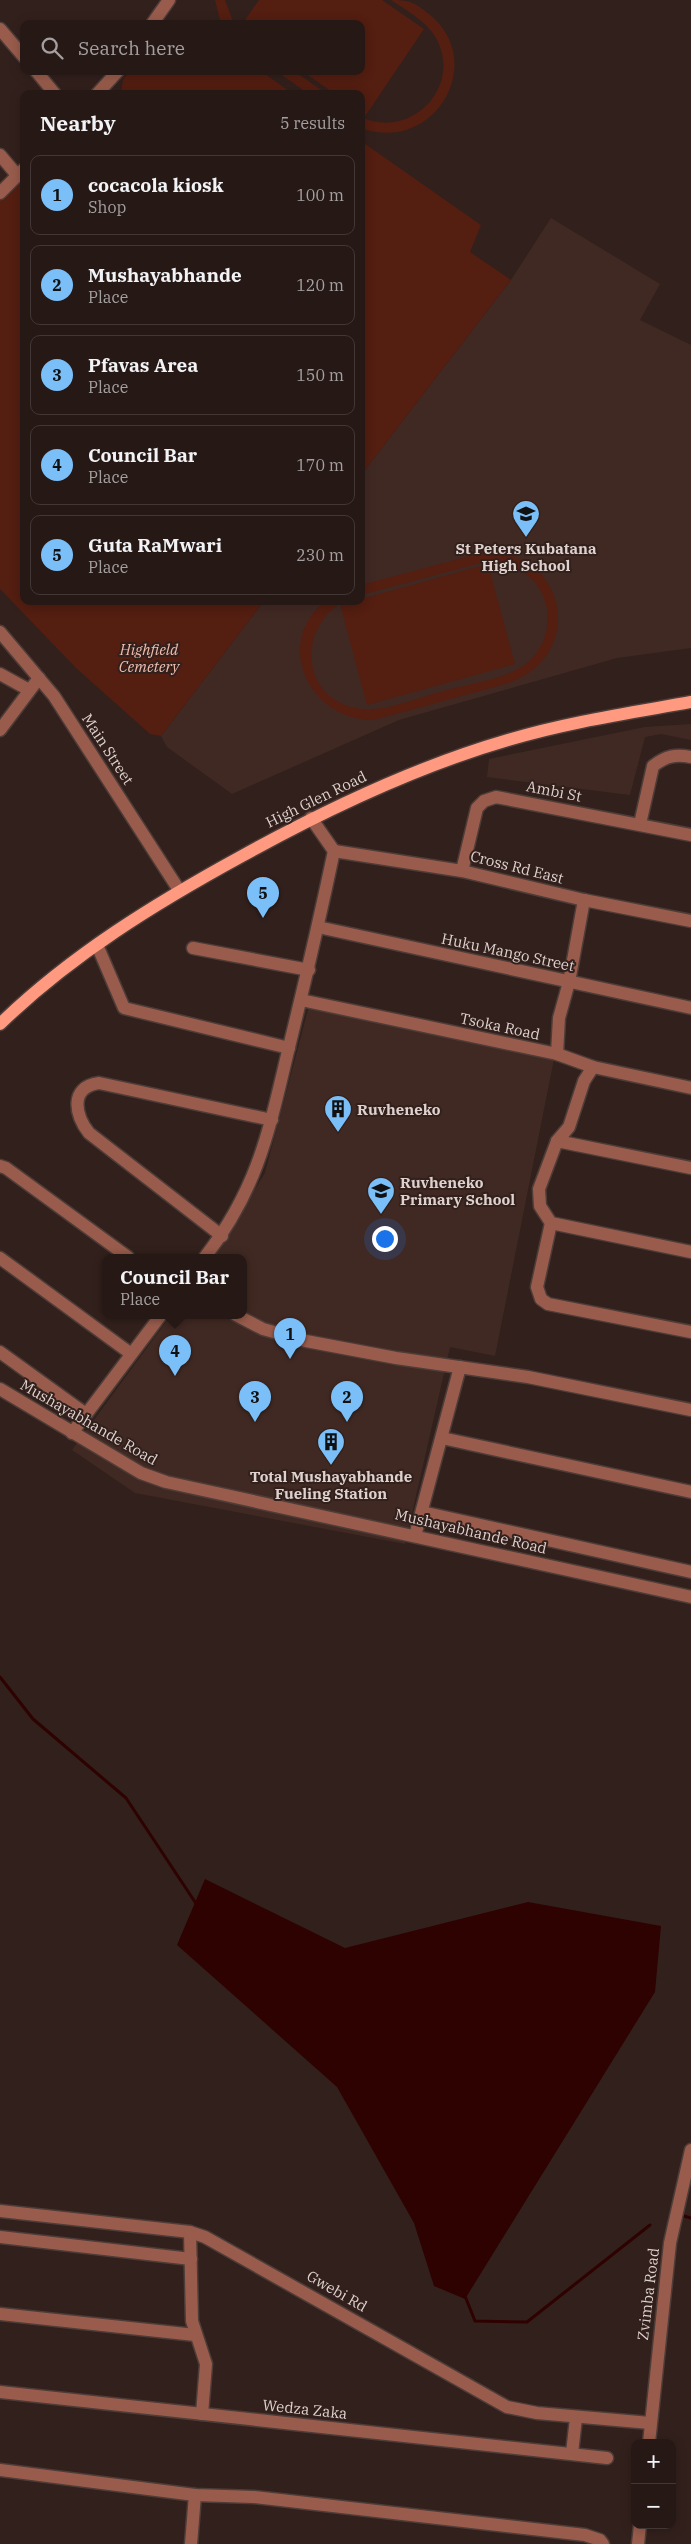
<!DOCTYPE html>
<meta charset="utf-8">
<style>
:root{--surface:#261815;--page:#2e211e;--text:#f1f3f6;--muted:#a4a0a0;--line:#423734;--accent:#7abff8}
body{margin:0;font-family:"IBM Plex Serif",serif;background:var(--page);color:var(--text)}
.controls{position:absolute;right:15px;bottom:15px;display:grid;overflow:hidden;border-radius:10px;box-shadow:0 2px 12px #0003}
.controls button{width:45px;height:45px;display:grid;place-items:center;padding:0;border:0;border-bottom:1px solid var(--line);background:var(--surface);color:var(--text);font:25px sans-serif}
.you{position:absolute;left:384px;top:1238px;width:18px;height:18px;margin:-12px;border:4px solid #fff;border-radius:50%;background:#1a73e8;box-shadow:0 0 0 8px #1a73e833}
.badge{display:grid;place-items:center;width:32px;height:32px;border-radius:50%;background:var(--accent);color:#111;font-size:16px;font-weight:700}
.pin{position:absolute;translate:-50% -41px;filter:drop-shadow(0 1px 2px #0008)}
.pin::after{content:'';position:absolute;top:26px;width:18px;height:15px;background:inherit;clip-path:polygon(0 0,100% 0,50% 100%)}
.popup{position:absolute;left:102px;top:1254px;width:145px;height:65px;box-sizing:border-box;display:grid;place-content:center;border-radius:10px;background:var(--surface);filter:drop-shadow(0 1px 4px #0005);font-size:16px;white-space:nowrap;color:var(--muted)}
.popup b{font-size:19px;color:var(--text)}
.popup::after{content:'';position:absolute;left:50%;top:100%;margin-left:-10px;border:10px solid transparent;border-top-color:var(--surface)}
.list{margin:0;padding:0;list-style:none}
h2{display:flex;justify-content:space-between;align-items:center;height:65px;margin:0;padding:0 20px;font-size:21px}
h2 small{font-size:16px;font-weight:400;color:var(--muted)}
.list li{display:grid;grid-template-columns:32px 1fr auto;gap:15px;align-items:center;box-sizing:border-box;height:80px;margin:0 10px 10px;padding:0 10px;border:1px solid var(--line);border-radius:10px}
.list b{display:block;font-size:19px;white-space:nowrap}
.list p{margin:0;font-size:16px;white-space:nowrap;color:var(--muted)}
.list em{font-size:16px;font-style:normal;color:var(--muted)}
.icon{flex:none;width:28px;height:28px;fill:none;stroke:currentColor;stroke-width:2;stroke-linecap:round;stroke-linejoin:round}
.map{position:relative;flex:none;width:691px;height:2544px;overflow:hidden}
.search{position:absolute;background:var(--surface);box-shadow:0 2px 12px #0003;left:20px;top:20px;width:345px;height:55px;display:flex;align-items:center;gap:12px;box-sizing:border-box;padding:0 18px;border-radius:10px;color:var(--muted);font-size:19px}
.panel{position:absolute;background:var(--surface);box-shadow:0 2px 12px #0003;left:20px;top:90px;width:345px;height:515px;border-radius:10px}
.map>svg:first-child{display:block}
</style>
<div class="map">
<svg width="691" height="2544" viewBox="0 0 691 2544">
<rect width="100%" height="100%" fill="#32201c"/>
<g fill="#412923">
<polygon points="551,218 660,284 640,320 691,345 691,648 617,658 399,720 232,794 167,747 161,736 264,601 361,601 361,475 511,280"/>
<polygon points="691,724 691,740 661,734 645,737 630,795 487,777 489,759 645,727"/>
<polygon points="309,1006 554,1059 495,1356 450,1347 405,1544 135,1493 72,1450 171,1315 244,1315 244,1257 213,1257 265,1173"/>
</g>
<g fill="#541e11">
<polygon points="215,0 225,0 234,24 221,24"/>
<polygon points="259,0 382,0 424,29 366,115 361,112 361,94 335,94 302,71 361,71 361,24 242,24"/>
<path d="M391,0C409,0 414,2 429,14C489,62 434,155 361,128V117C409,140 462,89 437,40C428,22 407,11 391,0Z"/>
<polygon points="129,71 261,71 293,94 121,94 123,80"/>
<polygon points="276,71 294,71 327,94 309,94"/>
<polygon points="361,141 481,225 470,252 511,280 361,475"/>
<polygon points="24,171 24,601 264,601 161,736 150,734 76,668 0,589 0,193"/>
<path d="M485,552C568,551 586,655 509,683L374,720C310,721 272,644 325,601H344C298,627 300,696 355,708C361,709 368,710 374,709C396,707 418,698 440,692C464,685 502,680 523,666C541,654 550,631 547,610C542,575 509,558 477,564L361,595V585Z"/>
<polygon points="488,564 515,664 367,705 340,604 361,601 361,599"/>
</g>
<polygon fill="#2e0200" points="205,1879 345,1948 528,1902 661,1926 655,1992 465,2299 434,2286 414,2223 337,2087 177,1945"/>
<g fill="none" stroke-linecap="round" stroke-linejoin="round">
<g stroke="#2e0200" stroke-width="3">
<polyline points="0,1677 33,1719 126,1798 197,1905"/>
<polyline points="684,2216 691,2218"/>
<polyline points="465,2296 475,2321 527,2322 650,2225"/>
</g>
<defs>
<g id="minor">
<polyline points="152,24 169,0"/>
<polyline points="0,29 24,57"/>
<polyline points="36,71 55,94"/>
<polyline points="97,94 118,71"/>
<polyline points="0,155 17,175"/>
<polyline points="0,193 24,169"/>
<polyline points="0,632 54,696 179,890"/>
<polyline points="0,674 29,690"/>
<polyline points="0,730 39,678"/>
<path d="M640,824L653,766C666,756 675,754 691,757"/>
<polyline points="334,851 462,871 584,900 691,921"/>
<polyline points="462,871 477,808 484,801 496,797 691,835"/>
<polyline points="318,927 691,1008"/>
<polyline points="97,945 124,1008 289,1048"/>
<polyline points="193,948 309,970"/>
<polyline points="301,1000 557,1054 593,1067 691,1088"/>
<polyline points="557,1054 559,1018 569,982 584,900"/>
<polyline points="593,1067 584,1081 569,1127 557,1141 539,1189 540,1206 551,1223 691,1252"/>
<polyline points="557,1141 691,1168"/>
<polyline points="0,1166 6,1168 128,1257"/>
<polyline points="551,1223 537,1287 541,1299 548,1304 691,1332"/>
<path d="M222,1236L89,1133C75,1115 69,1087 99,1083L272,1120"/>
<path d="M205,1257C259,1187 269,1130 289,1047C305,982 320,917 334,851L311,818"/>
<polyline points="0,1258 130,1353"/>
<polyline points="236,1315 263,1329 306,1341 396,1358 528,1377 691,1410"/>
<polyline points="0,1352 86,1414"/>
<polyline points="0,1389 141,1473 166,1482 691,1597"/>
<polyline points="72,1433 161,1315"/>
<polyline points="442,1438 691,1492"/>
<polyline points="422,1512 691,1572"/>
<polyline points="415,1536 460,1367"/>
<polyline points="0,2211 190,2232 205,2237 507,2407 537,2413 650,2423"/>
<polyline points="190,2232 192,2321 206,2364 202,2414"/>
<polyline points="0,2237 191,2259"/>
<polyline points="0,2314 195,2335"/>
<polyline points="0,2392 607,2458"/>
<polyline points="649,2443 670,2243 691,2150"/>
<polyline points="572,2453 576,2418"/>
<polyline points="0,2470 195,2495 254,2497 585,2535 600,2540 603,2544"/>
<polyline points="191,2544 195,2495"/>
<polyline points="638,2544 640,2525"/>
</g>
<path id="major" d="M0,1024C71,955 156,903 242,856C327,809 415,767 508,740C568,722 630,713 691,702"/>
</defs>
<use href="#minor" stroke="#4e3c38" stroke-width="15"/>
<use href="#major" stroke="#4e3c38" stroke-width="15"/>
<use href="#minor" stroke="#995c4c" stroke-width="12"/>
<use href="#major" stroke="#ff9a80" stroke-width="12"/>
</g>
<defs>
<symbol id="school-pin" viewBox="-11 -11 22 30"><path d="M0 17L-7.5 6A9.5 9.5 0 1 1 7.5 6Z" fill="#7abff8" stroke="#32201c"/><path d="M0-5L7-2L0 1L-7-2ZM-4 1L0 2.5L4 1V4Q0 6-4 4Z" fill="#111"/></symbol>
<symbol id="building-pin" viewBox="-11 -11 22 30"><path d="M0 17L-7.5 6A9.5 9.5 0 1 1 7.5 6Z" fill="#7abff8" stroke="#32201c"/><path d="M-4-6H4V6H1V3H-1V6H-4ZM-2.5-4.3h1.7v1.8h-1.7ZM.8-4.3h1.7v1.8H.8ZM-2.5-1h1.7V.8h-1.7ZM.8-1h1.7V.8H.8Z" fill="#111"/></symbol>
</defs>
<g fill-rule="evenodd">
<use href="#school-pin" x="510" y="498" width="32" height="43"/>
<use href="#building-pin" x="322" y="1093" width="32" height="43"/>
<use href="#school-pin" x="365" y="1175" width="32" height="43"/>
<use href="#building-pin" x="315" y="1426" width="32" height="43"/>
</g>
<g text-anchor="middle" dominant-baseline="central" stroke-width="4" stroke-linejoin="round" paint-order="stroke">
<g font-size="15" font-weight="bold" fill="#ded1ce" stroke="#32201c">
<text x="526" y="548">St Peters Kubatana<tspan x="526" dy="17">High School</tspan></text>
<text x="357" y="1109" text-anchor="start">Ruvheneko</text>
<text x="400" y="1182" text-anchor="start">Ruvheneko<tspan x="400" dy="17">Primary School</tspan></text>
<text x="331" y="1476">Total Mushayabhande<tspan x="331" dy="17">Fueling Station</tspan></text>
</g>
<g font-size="15" font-style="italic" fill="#efbcae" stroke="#32201c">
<text x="149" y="649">Highfield<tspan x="149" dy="17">Cemetery</tspan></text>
</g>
<g font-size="15" fill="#ded1ce" stroke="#32201c">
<text transform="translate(108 749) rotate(57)">Main Street</text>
<text transform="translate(554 791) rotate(11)">Ambi St</text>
<text transform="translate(316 799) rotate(-26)">High Glen Road</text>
<text transform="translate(517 867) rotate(14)">Cross Rd East</text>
<text transform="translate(508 952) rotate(12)">Huku Mango Street</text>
<text transform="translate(500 1026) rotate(12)">Tsoka Road</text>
<text transform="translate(89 1422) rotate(30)">Mushayabhande Road</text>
<text transform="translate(471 1531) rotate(13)">Mushayabhande Road</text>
<text transform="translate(337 2291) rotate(30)">Gwebi Rd</text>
<text transform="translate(648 2294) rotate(-83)">Zvimba Road</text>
<text transform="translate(305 2409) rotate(6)">Wedza Zaka</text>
</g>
</g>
</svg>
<div class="controls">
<button>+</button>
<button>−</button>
</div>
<div class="you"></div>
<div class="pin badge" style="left:290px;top:1359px">1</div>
<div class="pin badge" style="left:347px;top:1422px">2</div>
<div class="pin badge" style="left:255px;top:1422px">3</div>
<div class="pin badge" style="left:175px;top:1376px">4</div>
<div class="popup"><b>Council Bar</b>Place</div>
<div class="pin badge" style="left:263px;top:918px">5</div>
<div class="search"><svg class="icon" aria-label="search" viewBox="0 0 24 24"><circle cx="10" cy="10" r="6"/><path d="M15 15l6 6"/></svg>Search here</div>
<section class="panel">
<h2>Nearby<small>5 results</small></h2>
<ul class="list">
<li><span class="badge">1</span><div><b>cocacola kiosk</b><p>Shop</p></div><em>100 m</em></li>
<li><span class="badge">2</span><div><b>Mushayabhande</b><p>Place</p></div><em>120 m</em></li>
<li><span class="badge">3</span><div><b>Pfavas Area</b><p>Place</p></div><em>150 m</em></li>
<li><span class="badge">4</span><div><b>Council Bar</b><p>Place</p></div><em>170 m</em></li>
<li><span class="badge">5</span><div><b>Guta RaMwari</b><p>Place</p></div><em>230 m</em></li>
</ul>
</section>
</div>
